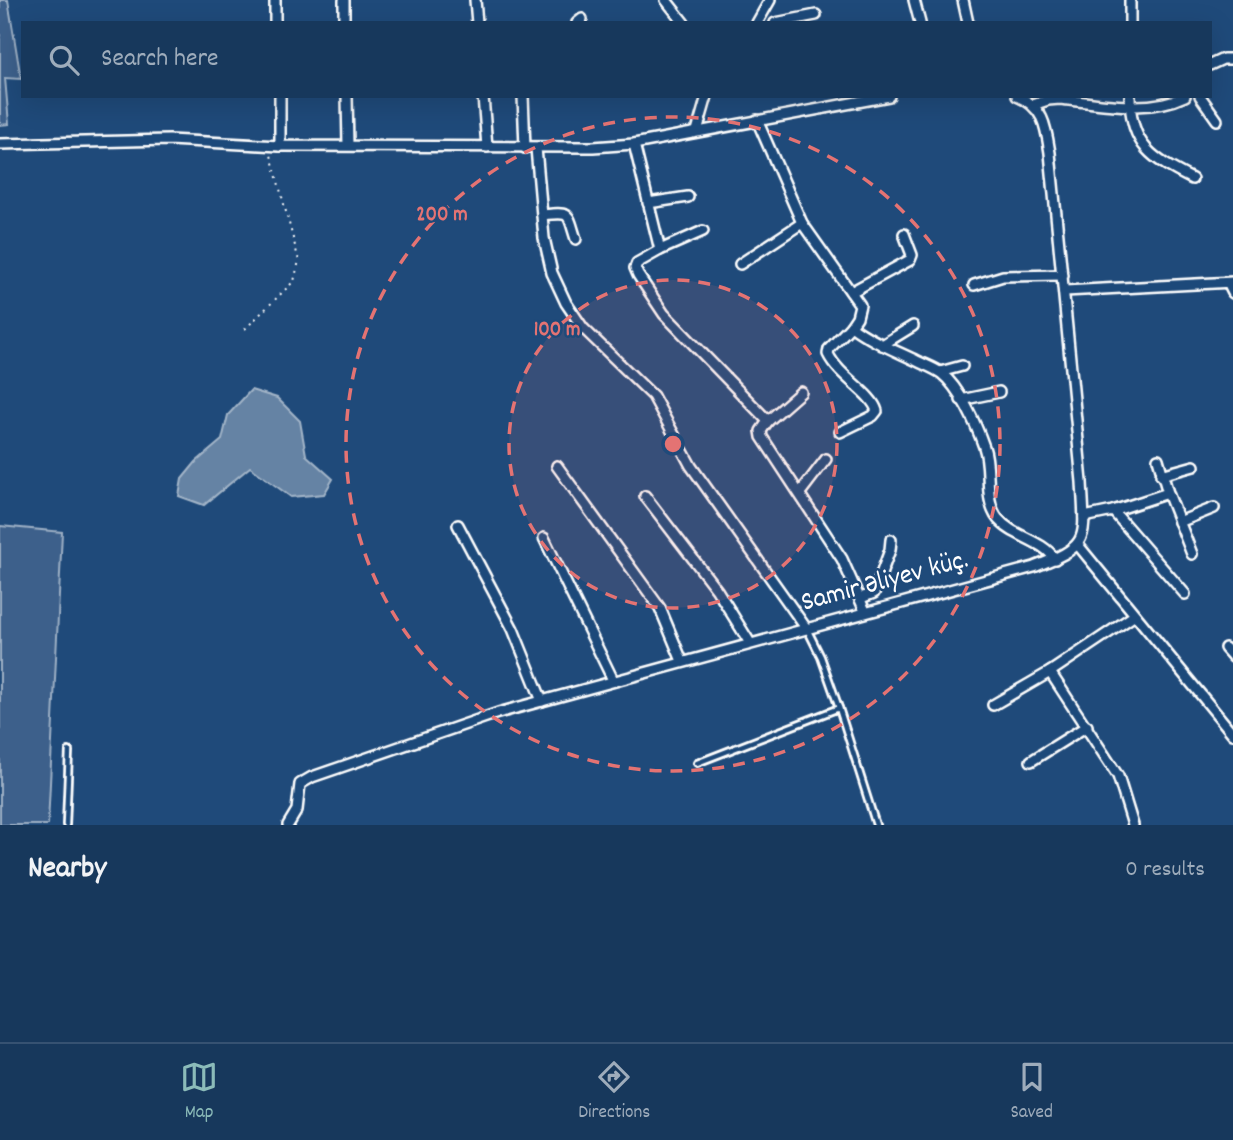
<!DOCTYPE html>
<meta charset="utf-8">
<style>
:root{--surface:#17385c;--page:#244365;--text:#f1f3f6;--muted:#9eacbb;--line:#365272;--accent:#8bbbb9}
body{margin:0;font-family:Dekko,sans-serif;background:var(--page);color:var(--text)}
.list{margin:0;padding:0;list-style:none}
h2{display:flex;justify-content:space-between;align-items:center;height:91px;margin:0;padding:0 28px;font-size:30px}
h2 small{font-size:23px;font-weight:400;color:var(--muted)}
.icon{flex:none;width:38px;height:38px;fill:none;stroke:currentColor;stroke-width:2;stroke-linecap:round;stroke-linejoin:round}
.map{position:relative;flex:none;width:1233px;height:825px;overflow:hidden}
.search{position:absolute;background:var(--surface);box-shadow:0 7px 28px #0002;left:21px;right:21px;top:21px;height:77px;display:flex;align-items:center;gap:18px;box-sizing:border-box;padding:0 24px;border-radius:0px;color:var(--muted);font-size:26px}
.sheet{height:217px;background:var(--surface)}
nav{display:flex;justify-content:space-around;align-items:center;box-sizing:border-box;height:98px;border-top:2px solid var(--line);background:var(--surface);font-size:19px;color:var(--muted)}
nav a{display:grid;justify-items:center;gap:4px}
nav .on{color:var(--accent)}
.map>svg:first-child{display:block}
</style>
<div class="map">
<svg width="1233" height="825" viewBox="0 0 1233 825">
<rect width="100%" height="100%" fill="#1f4a7a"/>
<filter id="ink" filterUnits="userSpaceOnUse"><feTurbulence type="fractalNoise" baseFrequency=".0143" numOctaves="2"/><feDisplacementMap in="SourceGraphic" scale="14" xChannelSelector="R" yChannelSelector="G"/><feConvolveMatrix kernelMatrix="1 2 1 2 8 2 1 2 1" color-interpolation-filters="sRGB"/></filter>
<g filter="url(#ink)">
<g fill="#3c618b" stroke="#9eb0c5" stroke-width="2">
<polygon points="0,0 8,0 21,79 5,78 9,124 0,125"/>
<polygon points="0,526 62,532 48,825 0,825"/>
</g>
<polygon fill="#6583a4" stroke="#a3b5c8" stroke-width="2" points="251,390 277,398 300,421 306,455 333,479 324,494 291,497 250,467 204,505 179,496 182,479 196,462 222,440 228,415"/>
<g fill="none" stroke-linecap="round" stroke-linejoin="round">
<defs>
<g id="lane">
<polyline points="807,629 821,657 839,708 876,825"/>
<polyline points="697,763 839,708"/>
<polyline points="66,825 69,751"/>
</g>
<g id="street">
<polyline points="275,0 275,23"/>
<polyline points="344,0 344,23"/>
<polyline points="475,0 477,23"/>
<polyline points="666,0 684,23"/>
<polyline points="914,0 920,23"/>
<polyline points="963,0 968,23"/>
<polyline points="1130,0 1130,23"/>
<polyline points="577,23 582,19"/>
<polyline points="757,23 770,0"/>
<polyline points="775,23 816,15"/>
<polyline points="1210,65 1223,59 1233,59"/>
<polyline points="280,96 280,146"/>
<polyline points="347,96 348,145"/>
<polyline points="483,96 487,147"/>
<polyline points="523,96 525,148"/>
<path d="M1130,96C1130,146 1153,159 1192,179"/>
<polyline points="1200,96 1217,120"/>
<path d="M1033,105L1048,100L1060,99C1100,103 1148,114 1185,96"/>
<path d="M757,120L802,223L860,305L857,317L851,326C871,341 894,350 917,361C925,365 934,368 941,373C960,388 976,424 984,447C992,469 983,500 998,519C1013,537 1041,539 1055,559"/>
<polyline points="697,131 707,96"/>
<polyline points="0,144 169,140 280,146 593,147 634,144 889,96"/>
<polyline points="634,144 660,250 637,263 635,268 638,275 664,314 768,421 761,431 762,437 842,559 865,611"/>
<polyline points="536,148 544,238 552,273 566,303 583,328 653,396 691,466 806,628"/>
<polyline points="648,203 688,197"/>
<path d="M542,215C572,212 567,212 576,239"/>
<polyline points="660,250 703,231"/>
<polyline points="740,264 802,223"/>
<polyline points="1228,283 1233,293"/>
<polyline points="974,285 1003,276 1063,275"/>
<polyline points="1065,291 1233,282"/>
<polyline points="851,292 910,260 912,255 904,234"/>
<polyline points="882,345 913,326"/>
<polyline points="940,372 962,366"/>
<polyline points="961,400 999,392"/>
<polyline points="768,421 801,392"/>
<path d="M840,432L873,416L877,411C872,393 839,377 828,354L829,349L851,326"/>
<polyline points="1158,459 1168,493 1192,554"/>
<polyline points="557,466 660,608 682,661"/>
<polyline points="1161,475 1194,466"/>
<polyline points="800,493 826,459"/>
<polyline points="645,496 717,590 750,643"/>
<polyline points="1113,511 1185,594"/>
<polyline points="1084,517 1113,511 1168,493"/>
<polyline points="1179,522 1214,508"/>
<polyline points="458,525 513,629 542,701"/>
<polyline points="544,538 613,680"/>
<polyline points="1078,545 1233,734"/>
<polyline points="861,598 874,593 890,550 891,540"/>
<polyline points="1225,648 1233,657"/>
<polyline points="1050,672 1118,776 1133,825"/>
<polyline points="993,705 1050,672 1135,615"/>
<polyline points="1031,761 1087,726"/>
<path d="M288,825L297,810L300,784L312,777L498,713L1034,567C1091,545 1085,541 1082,482L1050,153C1046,127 1044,107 1017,96"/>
</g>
</defs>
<use href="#lane" stroke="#fff" stroke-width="10"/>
<use href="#street" stroke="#fff" stroke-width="14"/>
<polyline stroke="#fff" stroke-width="2" stroke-dasharray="2 5" stroke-linecap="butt" points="245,329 294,281 299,261 271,155"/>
<use href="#lane" stroke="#1f4a7a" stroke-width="4.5"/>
<use href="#street" stroke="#1f4a7a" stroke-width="9"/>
</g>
</g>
<circle cx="673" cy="444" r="164" fill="#e47373" fill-opacity=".12"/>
<g fill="none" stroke="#e47373" stroke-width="3.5" stroke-dasharray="12 9">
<circle cx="673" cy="444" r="164"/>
<circle cx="673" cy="444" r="327"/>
</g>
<g text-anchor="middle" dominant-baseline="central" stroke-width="5" stroke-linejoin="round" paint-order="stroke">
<g font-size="28" fill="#fff" stroke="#1f4a7a">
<text transform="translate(885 583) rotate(-15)">Samir Əliyev küç.</text>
</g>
</g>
<circle cx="673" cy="444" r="10" fill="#e47373" stroke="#1f4a7a" stroke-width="3.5"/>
<g font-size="21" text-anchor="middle" font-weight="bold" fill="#e47373" stroke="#1f4a7a" stroke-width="5" stroke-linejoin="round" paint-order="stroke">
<text x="442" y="220">200 m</text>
<text x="557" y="335">100 m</text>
</g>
</svg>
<div class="search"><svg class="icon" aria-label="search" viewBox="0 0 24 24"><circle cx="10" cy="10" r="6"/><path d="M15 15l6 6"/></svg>Search here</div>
</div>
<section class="sheet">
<h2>Nearby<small>0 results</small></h2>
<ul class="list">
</ul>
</section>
<nav>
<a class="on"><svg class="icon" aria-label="map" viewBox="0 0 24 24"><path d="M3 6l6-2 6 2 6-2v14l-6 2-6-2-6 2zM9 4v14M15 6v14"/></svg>Map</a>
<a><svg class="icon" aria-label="directions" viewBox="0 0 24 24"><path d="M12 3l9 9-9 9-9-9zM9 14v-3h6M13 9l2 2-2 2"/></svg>Directions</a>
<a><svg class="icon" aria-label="saved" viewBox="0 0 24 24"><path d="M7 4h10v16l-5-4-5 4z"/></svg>Saved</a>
</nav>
